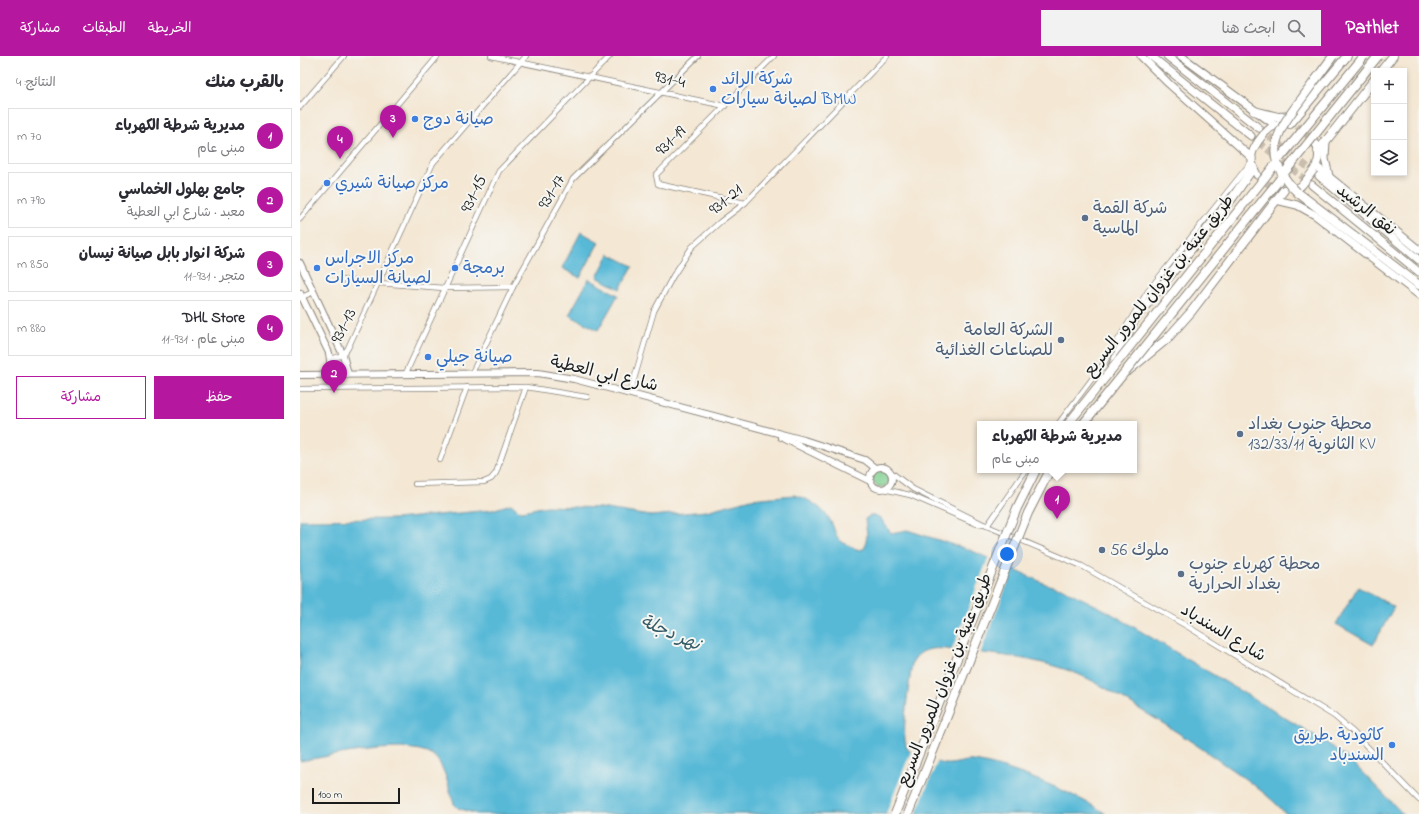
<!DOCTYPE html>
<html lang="ar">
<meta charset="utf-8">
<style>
:root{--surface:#fff;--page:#f2f2f3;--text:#2b2b33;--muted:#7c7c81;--line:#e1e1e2;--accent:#b5179e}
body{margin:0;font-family:"Indie Flower","Playpen Sans Arabic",sans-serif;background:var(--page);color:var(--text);direction:rtl}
.controls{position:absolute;right:12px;top:12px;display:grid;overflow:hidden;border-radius:0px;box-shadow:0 2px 6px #0003}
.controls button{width:36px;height:36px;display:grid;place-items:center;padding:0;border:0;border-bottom:1px solid var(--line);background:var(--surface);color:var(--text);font:20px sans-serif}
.scale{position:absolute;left:12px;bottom:10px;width:88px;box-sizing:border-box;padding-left:4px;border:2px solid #1c1c1c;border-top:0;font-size:11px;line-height:14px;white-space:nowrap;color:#1c1c1c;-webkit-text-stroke:3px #f6f6f2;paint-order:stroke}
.you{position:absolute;left:707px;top:498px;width:14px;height:14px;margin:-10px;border:3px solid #fff;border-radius:50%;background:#1a73e8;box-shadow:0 0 0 6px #1a73e833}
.badge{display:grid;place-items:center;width:26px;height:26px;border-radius:50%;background:var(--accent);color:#fff;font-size:13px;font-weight:700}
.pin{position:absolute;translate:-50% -33px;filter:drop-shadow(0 1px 2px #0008)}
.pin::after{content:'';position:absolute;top:21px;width:14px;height:12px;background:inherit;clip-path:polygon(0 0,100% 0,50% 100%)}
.popup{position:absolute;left:677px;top:365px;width:160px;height:52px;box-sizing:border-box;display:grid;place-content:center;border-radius:0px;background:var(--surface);filter:drop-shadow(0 1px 3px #0005);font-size:13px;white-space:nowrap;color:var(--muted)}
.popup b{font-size:15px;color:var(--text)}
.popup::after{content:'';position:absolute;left:50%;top:100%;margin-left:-8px;border:8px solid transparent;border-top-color:var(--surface)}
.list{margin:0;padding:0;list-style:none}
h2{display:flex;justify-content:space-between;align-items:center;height:52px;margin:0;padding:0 16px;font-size:17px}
h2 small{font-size:13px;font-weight:400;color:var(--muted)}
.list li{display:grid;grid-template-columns:26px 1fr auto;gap:12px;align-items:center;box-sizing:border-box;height:56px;margin:0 8px 8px;padding:0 8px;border:1px solid var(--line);border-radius:0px}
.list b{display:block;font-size:15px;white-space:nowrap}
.list p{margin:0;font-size:13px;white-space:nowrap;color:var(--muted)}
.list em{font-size:13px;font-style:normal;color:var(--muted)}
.actions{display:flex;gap:8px;padding:12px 16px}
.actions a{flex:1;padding:9px 0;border:1px solid var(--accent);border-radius:0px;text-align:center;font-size:14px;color:var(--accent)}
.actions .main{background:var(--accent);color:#fff}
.icon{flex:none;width:22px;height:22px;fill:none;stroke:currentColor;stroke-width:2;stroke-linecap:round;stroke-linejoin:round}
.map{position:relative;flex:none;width:1119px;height:758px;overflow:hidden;direction:ltr}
header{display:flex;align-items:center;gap:24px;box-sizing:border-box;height:56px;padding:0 20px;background:var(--accent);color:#fff}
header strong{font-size:19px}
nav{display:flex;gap:22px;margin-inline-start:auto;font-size:14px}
.search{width:280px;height:36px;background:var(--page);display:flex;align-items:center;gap:10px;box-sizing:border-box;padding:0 14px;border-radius:0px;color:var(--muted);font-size:15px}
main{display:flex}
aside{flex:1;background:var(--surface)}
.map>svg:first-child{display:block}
</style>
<header>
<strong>Pathlet</strong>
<div class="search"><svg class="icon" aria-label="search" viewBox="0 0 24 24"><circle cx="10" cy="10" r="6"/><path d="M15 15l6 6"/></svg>ابحث هنا</div>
<nav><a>الخريطة</a><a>الطبقات</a><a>مشاركة</a></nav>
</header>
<main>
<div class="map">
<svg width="1119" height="758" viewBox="0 0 1119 758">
<rect width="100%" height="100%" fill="#f6f6f2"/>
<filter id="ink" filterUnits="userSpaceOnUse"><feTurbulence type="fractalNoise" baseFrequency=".025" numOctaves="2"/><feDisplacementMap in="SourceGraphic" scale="8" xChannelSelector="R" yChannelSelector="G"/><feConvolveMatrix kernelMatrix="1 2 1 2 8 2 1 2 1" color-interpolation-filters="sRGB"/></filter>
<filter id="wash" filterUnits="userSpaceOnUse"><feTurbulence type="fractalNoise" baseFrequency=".012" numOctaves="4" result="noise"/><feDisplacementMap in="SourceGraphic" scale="16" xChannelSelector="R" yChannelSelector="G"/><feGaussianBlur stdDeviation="0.9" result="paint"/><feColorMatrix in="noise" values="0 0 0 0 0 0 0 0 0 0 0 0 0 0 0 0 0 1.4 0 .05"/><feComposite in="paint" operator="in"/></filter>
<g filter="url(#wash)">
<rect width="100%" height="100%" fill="#f4e7d3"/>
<circle fill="#7fd091" stroke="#4e7656" cx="581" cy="422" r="9"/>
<g fill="#59b9d7" stroke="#3a6a7a">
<polygon points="281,176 299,186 280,222 262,212"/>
<polygon points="309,198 333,210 320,233 297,221"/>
<polygon points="289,223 318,239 298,274 269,259"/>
<path d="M494,439C509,442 526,454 532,468C535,474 535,480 541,485C546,489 553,492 560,494L565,492L567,479L565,463L571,459L577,460L581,463L591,477L607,474L670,494L748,529L761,532L807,555L1027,687L1051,705L1103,758H986C969,739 946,723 925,709C896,688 867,669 836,651C815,638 793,623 770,615C736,603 698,598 663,595C644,593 622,587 612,607C610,626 600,677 607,692C609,698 638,707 646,708C654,709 664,704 673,705C707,709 778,738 806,758H177L158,752L154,748C149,733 146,714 136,702C117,680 27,701 0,705V464L95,463L192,454L211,448L218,454L222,455L247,450L300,452L351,460L406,455L451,443Z"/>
<polygon points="1058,531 1094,551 1073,589 1036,568"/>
</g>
<g fill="#f4e7d3">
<polygon points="689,500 714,511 680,598 651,596"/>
<polygon points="611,695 638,704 616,758 586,758"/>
</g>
</g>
<g filter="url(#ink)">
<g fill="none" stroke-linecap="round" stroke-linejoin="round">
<g stroke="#c9beae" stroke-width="7" stroke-dasharray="7 3.5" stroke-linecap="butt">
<polyline points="997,70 1015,86"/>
<polyline points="961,74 1019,120"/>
<polyline points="951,80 1012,129"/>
<polyline points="959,120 973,132 979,133"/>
</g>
<defs>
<g id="street">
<polyline points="191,0 425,50"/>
<polyline points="0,51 44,0"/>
<polyline points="445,147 362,129 358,128 356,119 474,0"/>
<polyline points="0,163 138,0"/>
<polyline points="39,224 144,232 213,231"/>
<polyline points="0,242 13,236"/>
<polyline points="31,303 43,299 48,292 133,107 226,0"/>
<polyline points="106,317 199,115 310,0"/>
<polyline points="172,317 213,231 273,123 398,0"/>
<polyline points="0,333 226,331 287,341"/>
<polyline points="330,337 354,255 373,220 392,191 420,166 445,147 587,0"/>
<polyline points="758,368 804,307 848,235 952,105"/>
<polyline points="140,404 167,331"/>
<polyline points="592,417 613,433 687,470 782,510 890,572 1034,660 1053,676 1119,744"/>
<polyline points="115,428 184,426 191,423 196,417 226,331"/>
<polyline points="584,433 610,439 677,468 686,469"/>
<polyline points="687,470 726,414"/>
</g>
<g id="secondary">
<polyline points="0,207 43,299 48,318"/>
<polyline points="0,237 29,297 32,318"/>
<polyline points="0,319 238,317 274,323 504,384 565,404 575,412"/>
<polyline points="481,381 570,425"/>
<circle cx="581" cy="422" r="11"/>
</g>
<g id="primary">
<polyline points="841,0 868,27 952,102"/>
<polyline points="851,0 951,80"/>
<polyline points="867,0 959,72"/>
<polyline points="881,0 975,69"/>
<polyline points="1026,84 1025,103 1029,120"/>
<polyline points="1017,111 1119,194"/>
<path d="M957,119C948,101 951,94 963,79C968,74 970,71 978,69"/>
<polyline points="1019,120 1119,204"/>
<polyline points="1012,129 1119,216"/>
<path d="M997,132L1001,130C1012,117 1024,106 1016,88"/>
<polyline points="976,144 997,149 1015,159 1119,239"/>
</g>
<g id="highway">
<polyline points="1081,15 1093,0"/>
<polyline points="954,55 978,61 994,60"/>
<polyline points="990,68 1047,0"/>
<polyline points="1018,95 1074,24"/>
<polyline points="997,136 1119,229"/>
<polyline points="812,311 834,264 933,141 953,112"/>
<polyline points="828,315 867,283 891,256 984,134"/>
</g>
</defs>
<use href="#street" stroke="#888278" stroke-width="6"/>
<use href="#secondary" stroke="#888278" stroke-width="8"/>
<use href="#primary" stroke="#888278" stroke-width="9"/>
<use href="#highway" stroke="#888278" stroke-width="10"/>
<use href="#street" stroke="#fff" stroke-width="4.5"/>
<use href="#secondary" stroke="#fff" stroke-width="6"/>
<use href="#primary" stroke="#fff" stroke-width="7"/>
<use href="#highway" stroke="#fff" stroke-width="8"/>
<defs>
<g id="highway-bridge">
<polyline points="980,102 1064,0"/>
<polyline points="985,116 1078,0"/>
<path d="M997,136C962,102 974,79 1000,45C1011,30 1022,15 1033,0"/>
<polyline points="768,368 974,110"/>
<polyline points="783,368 980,123"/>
<polyline points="595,758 717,452 736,414"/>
<polyline points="608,758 728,457 750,414"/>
</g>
</defs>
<use href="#highway-bridge" stroke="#888278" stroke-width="10" stroke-linecap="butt"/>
<use href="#highway-bridge" stroke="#fff" stroke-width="8"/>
</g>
</g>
<g fill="#3f7fe0" stroke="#f6f6f2" stroke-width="1.5">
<circle cx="413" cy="33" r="4"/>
<circle cx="115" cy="63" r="4"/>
<circle cx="27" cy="127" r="4"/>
<circle cx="17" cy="212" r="4"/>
<circle cx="155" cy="212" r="4"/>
<circle cx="128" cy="301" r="4"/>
<circle cx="1092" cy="689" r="4"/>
</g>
<g fill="#5c6f8a" stroke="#f6f6f2" stroke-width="1.5">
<circle cx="785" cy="162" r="4"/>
<circle cx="761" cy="284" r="4"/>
<circle cx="940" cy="378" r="4"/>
<circle cx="802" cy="494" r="4"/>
<circle cx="881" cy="518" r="4"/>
</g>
<g text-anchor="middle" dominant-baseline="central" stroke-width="4" stroke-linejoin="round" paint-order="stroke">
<g font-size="17" fill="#366cbe" stroke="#f6f6f2" text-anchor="start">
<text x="421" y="23">شركة الرائد<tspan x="421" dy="20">لصيانة سيارات BMW</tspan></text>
<text x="123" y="63">صيانة دوج</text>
<text x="35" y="127">مركز صيانة شيري</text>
<text x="25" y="202">مركز الاجراس<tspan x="25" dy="20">لصيانة السيارات</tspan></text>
<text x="163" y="212">برمجة</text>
<text x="136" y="301">صيانة جيلي</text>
<text x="1084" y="679" text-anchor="end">كاثودية .طريق<tspan x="1084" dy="20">السندباد</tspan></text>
</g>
<g font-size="17" fill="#1c1c1c" stroke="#f6f6f2">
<text transform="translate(370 24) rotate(12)">931-4</text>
<text transform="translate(371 85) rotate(-44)">931-19</text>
<text transform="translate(252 136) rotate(-59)">931-17</text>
<text transform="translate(174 138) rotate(-65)">931-15</text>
<text transform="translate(426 144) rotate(-40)">931-21</text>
<text transform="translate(1066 154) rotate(39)">نفق الرشيد</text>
<text transform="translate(859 230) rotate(-51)">طريق عتبة بن غزوان للمرور السريع</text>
<text transform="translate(44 270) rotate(-63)">931-13</text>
<text transform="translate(304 318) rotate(13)">شارع ابي العطية</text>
<text transform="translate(923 577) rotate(31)">شارع السندباد</text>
<text transform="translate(645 624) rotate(-68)">طريق عتبة بن غزوان للمرور السريع</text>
</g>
<g font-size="17" fill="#4e5e75" stroke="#f6f6f2" text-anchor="start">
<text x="793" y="152">شركة القمة<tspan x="793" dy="20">الماسية</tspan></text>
<text x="753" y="274" text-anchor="end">الشركة العامة<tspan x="753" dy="20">للصناعات الغذائية</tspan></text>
<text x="948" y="368">محطة جنوب بغداد<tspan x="948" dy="20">الثانوية 132/33/11 KV</tspan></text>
<text x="810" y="494">ملوك 56</text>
<text x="889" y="508">محطة كهرباء جنوب<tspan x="889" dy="20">بغداد الحرارية</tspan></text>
</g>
<g font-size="18" font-style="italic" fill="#345b67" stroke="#f6f6f2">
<text transform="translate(370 578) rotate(24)">نهر دجلة</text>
</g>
</g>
</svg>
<div class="controls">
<button>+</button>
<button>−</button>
<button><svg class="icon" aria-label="layers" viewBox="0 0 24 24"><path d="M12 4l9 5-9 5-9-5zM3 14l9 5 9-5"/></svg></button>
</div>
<div class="scale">100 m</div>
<div class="you"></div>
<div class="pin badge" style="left:757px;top:463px">1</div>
<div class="popup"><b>مديرية شرطة الكهرباء</b>مبنى عام</div>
<div class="pin badge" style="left:34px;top:337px">2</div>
<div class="pin badge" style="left:93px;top:82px">3</div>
<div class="pin badge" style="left:40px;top:103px">4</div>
</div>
<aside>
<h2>بالقرب منك<small>النتائج: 4</small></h2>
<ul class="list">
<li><span class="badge">1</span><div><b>مديرية شرطة الكهرباء</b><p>مبنى عام</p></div><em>70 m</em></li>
<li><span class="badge">2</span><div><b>جامع بهلول الخماسي</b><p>معبد · شارع ابي العطية</p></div><em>790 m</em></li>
<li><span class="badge">3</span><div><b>شركة انوار بابل صيانة نيسان</b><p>متجر · 931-11</p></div><em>850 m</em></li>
<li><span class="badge">4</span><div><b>DHL Store</b><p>مبنى عام · 931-11</p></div><em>880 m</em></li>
</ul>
<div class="actions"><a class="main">حفظ</a><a>مشاركة</a></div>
</aside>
</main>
